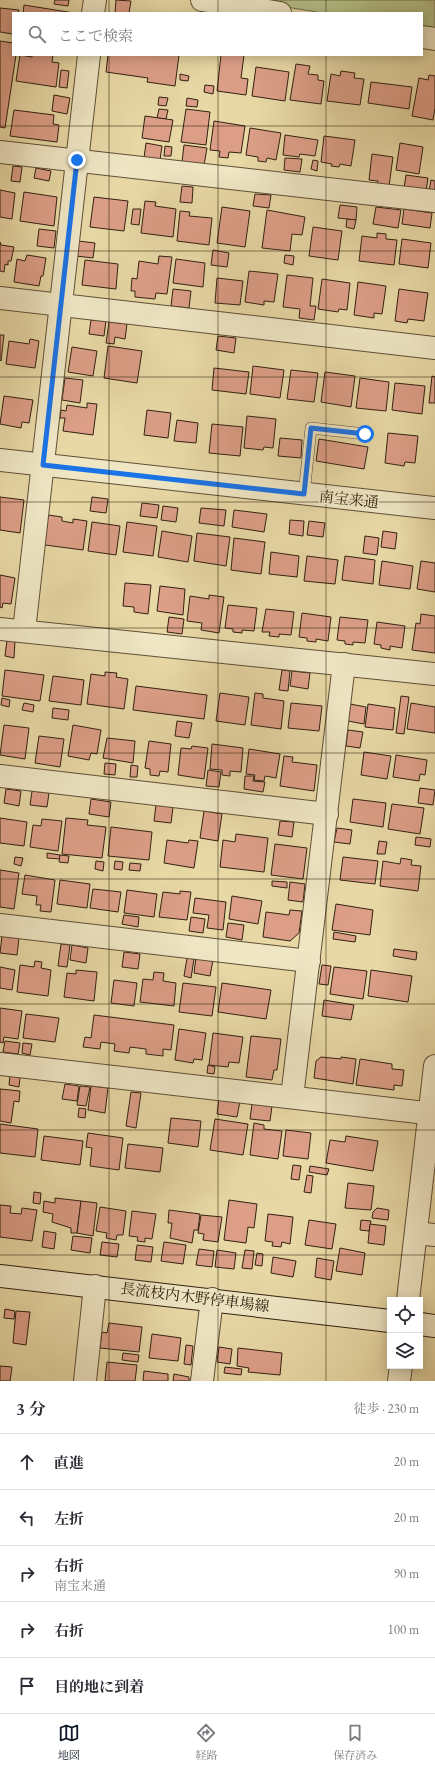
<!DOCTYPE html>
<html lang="ja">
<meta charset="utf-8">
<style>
:root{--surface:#fff;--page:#f2f2f3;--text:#2b2b33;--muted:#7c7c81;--line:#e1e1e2;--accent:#111827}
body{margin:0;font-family:"EB Garamond","Noto Serif JP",serif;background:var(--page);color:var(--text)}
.controls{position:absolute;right:12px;bottom:12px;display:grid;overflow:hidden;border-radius:0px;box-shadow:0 2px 10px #0003}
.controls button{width:36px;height:36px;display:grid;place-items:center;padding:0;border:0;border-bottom:1px solid var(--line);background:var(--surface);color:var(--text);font:20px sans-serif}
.stop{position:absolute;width:12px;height:12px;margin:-9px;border:3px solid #1a73e8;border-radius:50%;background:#fff}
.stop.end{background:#1a73e8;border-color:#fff;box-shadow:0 1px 4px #0008}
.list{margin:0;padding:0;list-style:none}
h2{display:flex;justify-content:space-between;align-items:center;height:52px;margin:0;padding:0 16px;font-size:17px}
h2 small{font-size:13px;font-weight:400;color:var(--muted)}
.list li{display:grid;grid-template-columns:26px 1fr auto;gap:12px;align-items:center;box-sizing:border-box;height:56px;padding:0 16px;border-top:1px solid var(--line)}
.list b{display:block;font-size:15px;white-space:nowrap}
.list p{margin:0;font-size:13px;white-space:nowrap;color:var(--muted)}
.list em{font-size:13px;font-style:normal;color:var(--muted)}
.icon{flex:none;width:22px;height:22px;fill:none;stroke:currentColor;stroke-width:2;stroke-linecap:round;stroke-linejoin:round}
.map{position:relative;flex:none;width:435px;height:1381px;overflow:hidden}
.search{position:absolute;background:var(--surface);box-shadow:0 2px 10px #0003;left:12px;right:12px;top:12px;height:44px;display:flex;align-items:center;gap:10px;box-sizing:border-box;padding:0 14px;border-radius:0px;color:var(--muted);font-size:15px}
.sheet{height:332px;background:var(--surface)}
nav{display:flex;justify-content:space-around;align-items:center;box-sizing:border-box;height:56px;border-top:1px solid var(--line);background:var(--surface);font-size:11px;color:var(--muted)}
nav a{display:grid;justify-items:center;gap:2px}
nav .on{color:var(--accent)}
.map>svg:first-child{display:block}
</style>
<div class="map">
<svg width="435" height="1381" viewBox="0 0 435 1381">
<rect width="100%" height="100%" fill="#e7d8a5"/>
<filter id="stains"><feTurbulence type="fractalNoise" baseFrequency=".005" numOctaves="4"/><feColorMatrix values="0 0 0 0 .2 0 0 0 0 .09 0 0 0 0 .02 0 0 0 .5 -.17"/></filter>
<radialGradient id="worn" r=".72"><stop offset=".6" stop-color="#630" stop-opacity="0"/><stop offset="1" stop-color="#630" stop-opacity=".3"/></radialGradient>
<polygon fill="#b4bf87" stroke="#73704c" points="243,0 435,0 435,31 422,29 422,13 323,13"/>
<g fill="#dc9e87" stroke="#322111">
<polygon points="55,0 69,0 68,6 54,4"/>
<polygon points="116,0 131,1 129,13 115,13"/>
<polygon points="24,5 74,13 23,13"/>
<polygon points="0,8 19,10 18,13 13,13 13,34 0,32"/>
<polygon points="0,41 13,43 13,55 16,55 5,128 0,127"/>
<polygon points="20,55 32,57 32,55 53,55 52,62 59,63 56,87 16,81"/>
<polygon points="108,55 179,55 175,86 147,82 148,78 106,72"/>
<polygon points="221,55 244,55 241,78 248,79 246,95 217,91"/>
<polygon points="296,64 310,66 308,74 318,75 318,80 324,81 321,104 290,100"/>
<polygon points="256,67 289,72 285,101 252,96"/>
<polygon points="61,70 69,71 67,88 59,87"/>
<polygon points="341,71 355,73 354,78 364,79 360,105 327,101 331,74 340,76"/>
<polygon points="180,74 189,76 188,81 180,80"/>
<polygon points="429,75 435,76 435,108 433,120 412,116 419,78 428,80"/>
<polygon points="371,82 412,87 409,109 368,103"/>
<polygon points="205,85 214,86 213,94 204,92"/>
<polygon points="54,95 70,98 67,114 52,111"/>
<polygon points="159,97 168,98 166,106 158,105"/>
<polygon points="187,98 198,100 197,107 186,106"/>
<polygon points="159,109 168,110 166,119 157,118"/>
<polygon points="186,109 210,112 206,145 181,142"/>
<polygon points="14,110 54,115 53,124 59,125 57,142 10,136"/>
<polygon points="145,116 173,120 169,142 142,138"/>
<polygon points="214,121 245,126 241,153 229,152 228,158 219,157 220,151 210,150"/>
<polygon points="250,128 281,133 276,160 267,158 266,162 258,161 258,157 246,155"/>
<polygon points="285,135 318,140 315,156 300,154 299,157 283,155"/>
<polygon points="324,136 355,140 351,166 340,164 339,167 331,166 332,164 321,162"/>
<polygon points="146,143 162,146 160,160 144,158"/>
<polygon points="400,143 423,147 419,174 396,170"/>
<polygon points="184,145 207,148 204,165 182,162"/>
<polygon points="165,146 172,147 171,156 164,156"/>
<polygon points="372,154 393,157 389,186 377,185 378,181 369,180"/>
<polygon points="285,158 302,159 300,172 284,170"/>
<polygon points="313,160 318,161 317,171 311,169"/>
<polygon points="13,166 22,167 20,182 11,181"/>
<polygon points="36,168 51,171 49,181 34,178"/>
<polygon points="406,175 428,178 426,191 404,188"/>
<polygon points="431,180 435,181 435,192 429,191"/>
<polygon points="182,186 193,187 192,203 180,202"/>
<polygon points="0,190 15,193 12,219 0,217"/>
<polygon points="24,192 57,197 54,226 20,221"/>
<polygon points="255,194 271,195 269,208 253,206"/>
<polygon points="94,197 128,201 124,231 90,227"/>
<polygon points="145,201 156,202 155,206 176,209 173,237 141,233"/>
<polygon points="340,205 357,207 356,220 338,218"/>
<polygon points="222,207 250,211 245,247 217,243"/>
<polygon points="376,207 401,210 398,228 373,224"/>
<polygon points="133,209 141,209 139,225 131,224"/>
<polygon points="404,209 432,213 430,228 402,224"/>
<polygon points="267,210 305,217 302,235 292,234 290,251 262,248"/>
<polygon points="180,211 190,212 189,216 212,218 209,245 177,241"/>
<polygon points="347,219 356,220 354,229 346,227"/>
<polygon points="313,227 342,231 338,260 309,256"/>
<polygon points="39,229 56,231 54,248 37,246"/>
<polygon points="377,233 386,234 386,239 397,240 394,265 359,261 362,236 377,238"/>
<polygon points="402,239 431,243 428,268 399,264"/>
<polygon points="78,241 95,243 93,258 76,256"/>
<polygon points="0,242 1,245 14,247 11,261 8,261 8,265 5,264 4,272 0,271"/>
<polygon points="213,250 229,253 227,267 211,265"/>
<polygon points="27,255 46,258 43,276 41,276 39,286 14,282 17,259 25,261"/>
<polygon points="285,255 294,256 293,265 284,263"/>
<polygon points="159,256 172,257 167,294 156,293 155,299 135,297 135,291 131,291 132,278 137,279 139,261 158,264"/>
<polygon points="176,259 205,263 203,287 173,283"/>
<polygon points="85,260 118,264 116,289 82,285"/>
<polygon points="249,271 278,274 274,302 264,301 264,305 245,302"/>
<polygon points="287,275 313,278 310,306 316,306 314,320 299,318 300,309 283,307"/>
<polygon points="217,278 243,281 240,305 215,303"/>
<polygon points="322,279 350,283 347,310 339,309 338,312 318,309"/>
<polygon points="358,282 386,286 382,314 374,313 374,318 354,315"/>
<polygon points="173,289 191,291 189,308 171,306"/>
<polygon points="399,289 428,293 424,321 408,319 407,323 395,321"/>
<polygon points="91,320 106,321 104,336 89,334"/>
<polygon points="109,322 127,324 125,339 115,337 114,344 106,343"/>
<polygon points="0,335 4,335 1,361 0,360"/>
<polygon points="218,336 236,338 234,353 216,350"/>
<polygon points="30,339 39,341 35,368 6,364 9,341 29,344"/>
<polygon points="108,346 142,351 137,383 104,378"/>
<polygon points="72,347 97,351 93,376 68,372"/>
<polygon points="253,366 284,370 280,398 250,394"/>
<polygon points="214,368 249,372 246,394 212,390"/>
<polygon points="291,370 318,373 314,402 287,399"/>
<polygon points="325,372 355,376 351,407 321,402"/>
<polygon points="432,376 435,377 435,403 429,403"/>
<polygon points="65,378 83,380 80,403 62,400"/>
<polygon points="360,378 389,382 386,411 356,408"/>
<polygon points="395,383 425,386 422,414 392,410"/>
<polygon points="4,396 33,400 29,423 22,422 21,428 0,424"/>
<polygon points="87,403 97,404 93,435 63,431 65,418 60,418 61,410 66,411 67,405 87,408"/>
<polygon points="147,410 171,413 168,438 144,435"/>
<polygon points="247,416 276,419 273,448 264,447 263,450 244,448"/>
<polygon points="177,420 198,423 196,443 174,441"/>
<polygon points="212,424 243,427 240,456 209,453"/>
<polygon points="388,433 418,436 415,463 405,462 404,466 385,463"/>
<polygon points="280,438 302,440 301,458 278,456"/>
<polygon points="319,439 368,447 364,469 316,461"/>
<polygon points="0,497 24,500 20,533 0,530"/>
<polygon points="92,497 108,499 106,513 90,511"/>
<polygon points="142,503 159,505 157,518 140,516"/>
<polygon points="163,506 178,508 176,522 161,520"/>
<polygon points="201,508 226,510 224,526 199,523"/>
<polygon points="234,510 267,514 264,532 232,527"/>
<polygon points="48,515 62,517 62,521 73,523 73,519 87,521 83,550 45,545"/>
<polygon points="290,520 304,521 303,536 289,534"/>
<polygon points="309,521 325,523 323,537 307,535"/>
<polygon points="92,522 120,526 116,555 88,551"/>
<polygon points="127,522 157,526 153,556 123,552"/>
<polygon points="162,531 192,536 188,562 158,557"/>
<polygon points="383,531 397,533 395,549 381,547"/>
<polygon points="197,533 230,537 226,566 194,561"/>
<polygon points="365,536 379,538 377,555 363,553"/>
<polygon points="234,538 265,542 261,574 231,570"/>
<polygon points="271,552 299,556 297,577 269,574"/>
<polygon points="307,556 338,560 335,584 304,581"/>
<polygon points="345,556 375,560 373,584 342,580"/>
<polygon points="382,561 413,566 410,589 379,585"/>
<polygon points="421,561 435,563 435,592 417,589"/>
<polygon points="0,575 15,578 11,604 3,603 2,608 0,607"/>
<polygon points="125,583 151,585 148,614 134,612 134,607 123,606"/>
<polygon points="160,586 185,589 183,615 157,611"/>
<polygon points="209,595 224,597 219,633 201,630 202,623 187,621 190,596 209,599"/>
<polygon points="228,605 257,608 254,631 242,630 242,633 233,632 233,629 225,628"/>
<polygon points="266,609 294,612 291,635 279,634 279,637 269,636 270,632 262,632"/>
<polygon points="302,613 331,617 328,641 316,639 316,642 307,641 307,638 299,637"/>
<polygon points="421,614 435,616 435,653 412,650 416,623 420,624"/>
<polygon points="169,617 184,619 182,634 167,632"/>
<polygon points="340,617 368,620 365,643 353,642 353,645 345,644 345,641 337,640"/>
<polygon points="377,622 405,626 402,648 390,646 390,650 381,648 381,645 374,644"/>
<polygon points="7,640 15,641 14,658 5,656"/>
<polygon points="5,670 44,675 40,701 2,696"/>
<polygon points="282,670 290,671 288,691 279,690"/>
<polygon points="292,671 310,673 308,689 290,686"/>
<polygon points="105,672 117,673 116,677 128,679 124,709 87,704 91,674 105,676"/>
<polygon points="53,676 84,680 81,705 49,701"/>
<polygon points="136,686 207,695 204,719 133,710"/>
<polygon points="220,693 249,697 245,725 216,721"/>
<polygon points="255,693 263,694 263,698 284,701 281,729 251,725"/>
<polygon points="401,696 409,697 404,734 396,733"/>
<polygon points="2,698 10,700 9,707 1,705"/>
<polygon points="24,703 34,705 33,712 22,710"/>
<polygon points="291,703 322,706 319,731 288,728"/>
<polygon points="411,703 435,707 435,733 407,729"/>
<polygon points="350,704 366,707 364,724 348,721"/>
<polygon points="368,704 395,708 393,730 365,727"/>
<polygon points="53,708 69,710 68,720 52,718"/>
<polygon points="177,721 192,723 189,738 175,736"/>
<polygon points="4,725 29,728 25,759 0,755"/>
<polygon points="73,725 101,730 97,754 91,753 89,760 68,756"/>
<polygon points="348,730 363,732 360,748 346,746"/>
<polygon points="39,736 64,739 60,767 35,763"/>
<polygon points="107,738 135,741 133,763 103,758"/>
<polygon points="149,741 171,744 168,772 160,771 159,776 150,775 150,769 145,768"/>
<polygon points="212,744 243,748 241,772 230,771 230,776 222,775 222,770 210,769"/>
<polygon points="192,746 208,748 204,779 178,775 181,748 191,749"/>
<polygon points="249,749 280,754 276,778 265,776 264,781 254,780 255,775 246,774"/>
<polygon points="364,752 391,756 387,779 361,775"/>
<polygon points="396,755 427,760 425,775 420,774 419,781 393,777"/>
<polygon points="284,756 293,757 292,762 317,765 314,791 280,786"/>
<polygon points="105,763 116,764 115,775 104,774"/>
<polygon points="131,765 138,766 137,777 130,777"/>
<polygon points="208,770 221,772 219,787 206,786"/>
<polygon points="245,776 254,776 253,781 265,782 263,792 244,789"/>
<polygon points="420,788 435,790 433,805 418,803"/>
<polygon points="6,789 21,791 19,806 4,803"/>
<polygon points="32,791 49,793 47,807 30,805"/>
<polygon points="91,799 111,802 109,817 89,814"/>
<polygon points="353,799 386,803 383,827 350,822"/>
<polygon points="392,804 424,808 420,834 388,829"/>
<polygon points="156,805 173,807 171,823 154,821"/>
<polygon points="204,811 222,814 218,841 200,838"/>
<polygon points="0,818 27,822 24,846 0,843"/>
<polygon points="66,818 88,820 87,825 106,827 102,858 62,854"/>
<polygon points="42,819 62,821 58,851 30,847 33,825 41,826"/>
<polygon points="280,821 294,822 292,837 278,835"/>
<polygon points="111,827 152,832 149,860 108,856"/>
<polygon points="337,828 352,830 350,844 334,842"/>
<polygon points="236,834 268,838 264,872 220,867 223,840 235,842"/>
<polygon points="416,837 431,839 430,847 415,845"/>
<polygon points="167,840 188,843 189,840 198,841 194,868 164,863"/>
<polygon points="379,841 387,842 385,854 377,854"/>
<polygon points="275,844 307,848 303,879 271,875"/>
<polygon points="47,853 60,855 60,859 47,858"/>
<polygon points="60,855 69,856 68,863 59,862"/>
<polygon points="15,857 23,858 21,866 14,864"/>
<polygon points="343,857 378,861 375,884 340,880"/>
<polygon points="401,858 412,860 411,865 421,866 418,891 380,886 383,861 400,864"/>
<polygon points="96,861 104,862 103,871 95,869"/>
<polygon points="115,861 123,862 122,870 114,869"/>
<polygon points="130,863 141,864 140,871 129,870"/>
<polygon points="0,870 19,873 14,909 0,907"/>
<polygon points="25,875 55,880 51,912 40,911 41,905 36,905 37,896 22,894"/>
<polygon points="60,880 90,884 87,908 57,904"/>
<polygon points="272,881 287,882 287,888 272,886"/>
<polygon points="290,882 305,884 303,902 288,900"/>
<polygon points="93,889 121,892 118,912 90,908"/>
<polygon points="127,890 157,894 154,917 124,913"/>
<polygon points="180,891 191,892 187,920 159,917 163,892 180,894"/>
<polygon points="232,896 262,901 258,924 229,919"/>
<polygon points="195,898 226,902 223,930 207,928 209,915 193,913"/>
<polygon points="336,904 373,910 370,935 332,930"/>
<polygon points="290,910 302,911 299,933 290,941 263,937 266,912 289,915"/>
<polygon points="124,915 139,917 138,927 122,924"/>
<polygon points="191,917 205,919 203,933 189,931"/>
<polygon points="228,923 244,925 242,940 226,937"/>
<polygon points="334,932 356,936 355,942 333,939"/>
<polygon points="2,936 19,938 17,955 0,953"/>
<polygon points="61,944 70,945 67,967 58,966"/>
<polygon points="72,945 88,948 86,963 70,960"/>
<polygon points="394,949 417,952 416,960 393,956"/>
<polygon points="124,952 140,954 138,969 122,967"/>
<polygon points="196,957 213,960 210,976 194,973"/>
<polygon points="187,958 194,959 191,978 184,976"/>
<polygon points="35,961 42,962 41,968 51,970 48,996 17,992 20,965 34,967"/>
<polygon points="322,965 331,966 328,985 319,984"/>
<polygon points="0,967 15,970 12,990 0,988"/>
<polygon points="334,967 367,971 363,999 330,994"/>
<polygon points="76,970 97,972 94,1001 64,997 67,973 76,974"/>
<polygon points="371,970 412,976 408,1002 368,996"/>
<polygon points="154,972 164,973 163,981 176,983 174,1006 140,1002 143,979 153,980"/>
<polygon points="114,980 137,983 134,1006 111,1003"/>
<polygon points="183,983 216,987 212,1016 179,1012"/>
<polygon points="222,983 271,990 266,1019 218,1012"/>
<polygon points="324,1000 354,1005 351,1020 322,1016"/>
<polygon points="0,1008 22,1011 18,1039 4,1037 3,1043 0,1042"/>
<polygon points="26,1014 59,1018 55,1042 23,1038"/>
<polygon points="94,1015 174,1025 171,1050 163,1049 163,1056 146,1054 146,1049 130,1047 129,1053 114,1051 115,1044 101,1042 100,1049 83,1047 85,1037 91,1038"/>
<polygon points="179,1029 206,1033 202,1060 194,1059 193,1063 175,1060"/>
<polygon points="213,1033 243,1037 239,1063 229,1062 228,1067 209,1065"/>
<polygon points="251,1036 281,1039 277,1070 274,1070 272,1080 246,1077"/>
<polygon points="5,1041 20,1043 18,1054 3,1052"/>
<polygon points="23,1043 32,1044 30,1055 22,1053"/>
<polygon points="321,1057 341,1059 341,1057 356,1059 353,1084 314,1078 316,1061"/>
<polygon points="360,1059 392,1064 392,1069 404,1070 402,1086 394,1085 394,1090 356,1085"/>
<polygon points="208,1065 215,1067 214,1074 207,1073"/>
<polygon points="10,1076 20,1077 19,1087 9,1085"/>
<polygon points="65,1084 79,1086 77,1101 62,1099"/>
<polygon points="80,1086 90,1087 86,1106 77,1105"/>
<polygon points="91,1086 108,1088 105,1113 88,1110"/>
<polygon points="0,1089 20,1091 19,1102 14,1101 11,1123 0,1121"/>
<polygon points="131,1092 141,1093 136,1128 126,1126"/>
<polygon points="219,1098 240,1101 237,1117 217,1114"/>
<polygon points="252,1104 272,1106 270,1121 250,1119"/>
<polygon points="79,1108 86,1109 85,1118 78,1117"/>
<polygon points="171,1118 201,1121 198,1147 168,1143"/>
<polygon points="215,1119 248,1124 243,1155 210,1150"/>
<polygon points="254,1123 264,1125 264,1129 282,1131 278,1159 250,1155"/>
<polygon points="0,1124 38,1129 35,1157 0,1153"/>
<polygon points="286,1130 311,1133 308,1159 283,1156"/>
<polygon points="88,1133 123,1138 119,1170 90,1166 92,1148 86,1147"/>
<polygon points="44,1136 83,1141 80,1165 41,1160"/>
<polygon points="346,1136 378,1141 373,1171 326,1163 330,1140 345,1142"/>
<polygon points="128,1144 163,1148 160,1172 125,1168"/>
<polygon points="293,1165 301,1166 299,1180 291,1179"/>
<polygon points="310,1166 329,1169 327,1175 309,1172"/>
<polygon points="307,1175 313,1176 311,1193 304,1192"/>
<polygon points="348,1183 374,1186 371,1210 345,1208"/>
<polygon points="34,1192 41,1193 40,1204 33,1203"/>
<polygon points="55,1198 81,1201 77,1233 71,1233 71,1228 52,1222 53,1214 43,1212 44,1201 55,1203"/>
<polygon points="229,1200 257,1204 254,1228 248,1227 246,1243 224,1240"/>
<polygon points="81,1201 97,1203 93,1236 77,1233"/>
<polygon points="0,1205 11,1206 10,1213 21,1214 22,1208 37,1210 32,1241 0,1237"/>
<polygon points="100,1207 126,1211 123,1235 117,1235 116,1240 106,1238 107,1233 96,1231"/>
<polygon points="377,1208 389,1210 388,1220 372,1218 373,1212"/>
<polygon points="169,1210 200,1214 198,1230 194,1230 192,1243 170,1238 172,1223 168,1223"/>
<polygon points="132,1211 156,1214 152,1239 145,1238 145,1242 137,1241 138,1237 129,1236"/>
<polygon points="268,1214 293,1217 290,1244 282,1242 281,1247 272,1246 273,1242 265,1241"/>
<polygon points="201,1215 222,1217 218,1242 203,1240 204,1234 198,1233"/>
<polygon points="309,1220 336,1224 332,1249 305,1245"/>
<polygon points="361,1220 371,1221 369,1231 360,1230"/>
<polygon points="370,1224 386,1226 384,1245 368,1243"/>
<polygon points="44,1231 56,1233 54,1249 42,1247"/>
<polygon points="73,1236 92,1238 90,1253 71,1250"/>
<polygon points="102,1242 119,1244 117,1257 100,1255"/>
<polygon points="164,1242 186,1245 183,1264 161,1261"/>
<polygon points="137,1245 153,1247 151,1262 135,1260"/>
<polygon points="340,1248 365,1253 362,1275 336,1271"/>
<polygon points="199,1249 214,1251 212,1267 196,1265"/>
<polygon points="217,1250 236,1253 234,1269 215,1267"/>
<polygon points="245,1250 254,1251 252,1269 242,1268"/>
<polygon points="257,1253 263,1254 262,1266 255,1265"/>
<polygon points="273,1257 296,1261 293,1277 271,1273"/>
<polygon points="317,1258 334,1261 331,1280 315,1277"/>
<polygon points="5,1309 15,1311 14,1319 4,1318"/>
<polygon points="16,1311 30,1312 26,1345 13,1343"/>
<polygon points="109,1323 142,1327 139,1352 100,1348 102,1332 107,1333"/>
<polygon points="152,1334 181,1338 178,1361 149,1358"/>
<polygon points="186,1345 193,1346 191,1365 184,1364"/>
<polygon points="219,1347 232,1349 230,1364 217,1362"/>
<polygon points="238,1348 282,1353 280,1375 248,1372 249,1368 237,1366"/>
<polygon points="123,1353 139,1355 138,1362 122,1360"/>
<polygon points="107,1362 137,1365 135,1381 105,1381"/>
<polygon points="0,1366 12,1367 10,1381 0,1381"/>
<polygon points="225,1367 242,1369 241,1375 224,1373"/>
<polygon points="144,1371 168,1374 168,1381 143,1381"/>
<polygon points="174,1374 189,1377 189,1381 173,1381"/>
</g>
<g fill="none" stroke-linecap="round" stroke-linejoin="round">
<defs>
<polyline id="service" points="304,494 311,428 365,434"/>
<g id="minor">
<polyline points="202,0 280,13"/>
<polyline points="93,13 95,0"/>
<polyline points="422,37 435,39"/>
<polyline points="0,152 435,201"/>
<polyline points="0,298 435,348"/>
<polyline points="0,629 435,674"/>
<polyline points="24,631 89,55"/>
<polyline points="0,776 327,814"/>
<polyline points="0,925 309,961"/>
<polyline points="0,1064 435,1114"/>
<polyline points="292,1097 344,664"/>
<polyline points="416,1233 435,1235"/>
<polyline points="85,1381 95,1286"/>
<polyline points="202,1381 212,1299"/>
</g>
<g id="tertiary">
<polyline points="0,460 435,508"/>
<polyline points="408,1300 435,1066"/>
<polyline points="399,1381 401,1366"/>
</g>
<g id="secondary">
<polyline points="0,1276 390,1321"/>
<polyline points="420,1324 435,1326"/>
</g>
</defs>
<use href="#service" stroke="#5f4f36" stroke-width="12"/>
<use href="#minor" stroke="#5f4f36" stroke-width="24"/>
<use href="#tertiary" stroke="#5f4f36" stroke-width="24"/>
<use href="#secondary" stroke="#322111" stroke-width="24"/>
<use href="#service" stroke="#efe6c4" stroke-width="11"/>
<use href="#minor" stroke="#efe6c4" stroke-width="22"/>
<use href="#tertiary" stroke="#efe6c4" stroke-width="22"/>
<use href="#secondary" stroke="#efe6c4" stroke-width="22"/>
</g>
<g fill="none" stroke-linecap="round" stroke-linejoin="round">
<polyline stroke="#1a73e8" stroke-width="5" points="77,160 43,465 304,494 311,428 365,434"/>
</g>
<path fill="none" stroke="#322111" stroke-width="1" stroke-opacity="0.55" d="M109,0V13M218,0V13M326,0V13M109,55V1381M218,55V1381M326,55V1381M0,126H435M0,251H435M0,377H435M0,502H435M0,628H435M0,753H435M0,879H435M0,1004H435M0,1130H435M0,1255H435"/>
<g text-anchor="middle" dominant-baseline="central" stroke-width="3" stroke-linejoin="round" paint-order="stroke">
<g font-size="15" fill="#322111" stroke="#efe6c4">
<text transform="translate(349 499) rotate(6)">南宝来通</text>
<text transform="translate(195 1297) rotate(7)">長流枝内木野停車場線</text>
</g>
</g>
<rect width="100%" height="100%" filter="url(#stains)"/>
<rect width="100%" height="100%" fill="url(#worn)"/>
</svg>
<div class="controls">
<button><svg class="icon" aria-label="locate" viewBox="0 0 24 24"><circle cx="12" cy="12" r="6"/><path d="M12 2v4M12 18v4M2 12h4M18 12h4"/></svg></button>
<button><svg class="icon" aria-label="layers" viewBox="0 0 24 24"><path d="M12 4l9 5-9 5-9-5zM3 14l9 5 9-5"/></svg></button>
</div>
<div class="stop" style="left:365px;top:434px"></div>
<div class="stop end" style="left:77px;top:160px"></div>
<div class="search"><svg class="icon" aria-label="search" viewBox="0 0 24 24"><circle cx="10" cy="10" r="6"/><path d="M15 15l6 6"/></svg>ここで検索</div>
</div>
<section class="sheet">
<h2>3 分<small>徒歩 · 230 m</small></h2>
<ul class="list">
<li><svg class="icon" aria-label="ahead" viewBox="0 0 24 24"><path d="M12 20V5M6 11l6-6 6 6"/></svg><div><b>直進</b></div><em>20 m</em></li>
<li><svg class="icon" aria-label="left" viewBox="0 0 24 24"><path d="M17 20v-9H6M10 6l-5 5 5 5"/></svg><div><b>左折</b></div><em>20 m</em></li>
<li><svg class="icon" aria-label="right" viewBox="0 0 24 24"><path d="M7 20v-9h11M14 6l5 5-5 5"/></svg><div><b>右折</b><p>南宝来通</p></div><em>90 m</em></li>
<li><svg class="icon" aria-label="right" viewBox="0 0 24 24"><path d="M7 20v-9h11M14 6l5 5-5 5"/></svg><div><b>右折</b></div><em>100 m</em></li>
<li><svg class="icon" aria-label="arrive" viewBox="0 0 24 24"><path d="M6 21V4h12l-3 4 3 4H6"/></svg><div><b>目的地に到着</b></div></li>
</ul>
</section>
<nav>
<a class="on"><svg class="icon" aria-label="map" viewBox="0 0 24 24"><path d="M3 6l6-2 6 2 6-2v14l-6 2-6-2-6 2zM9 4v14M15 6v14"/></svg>地図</a>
<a><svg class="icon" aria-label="directions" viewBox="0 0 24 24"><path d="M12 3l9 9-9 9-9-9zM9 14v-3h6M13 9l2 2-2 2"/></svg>経路</a>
<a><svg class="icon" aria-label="saved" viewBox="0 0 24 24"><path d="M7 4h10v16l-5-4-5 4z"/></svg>保存済み</a>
</nav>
